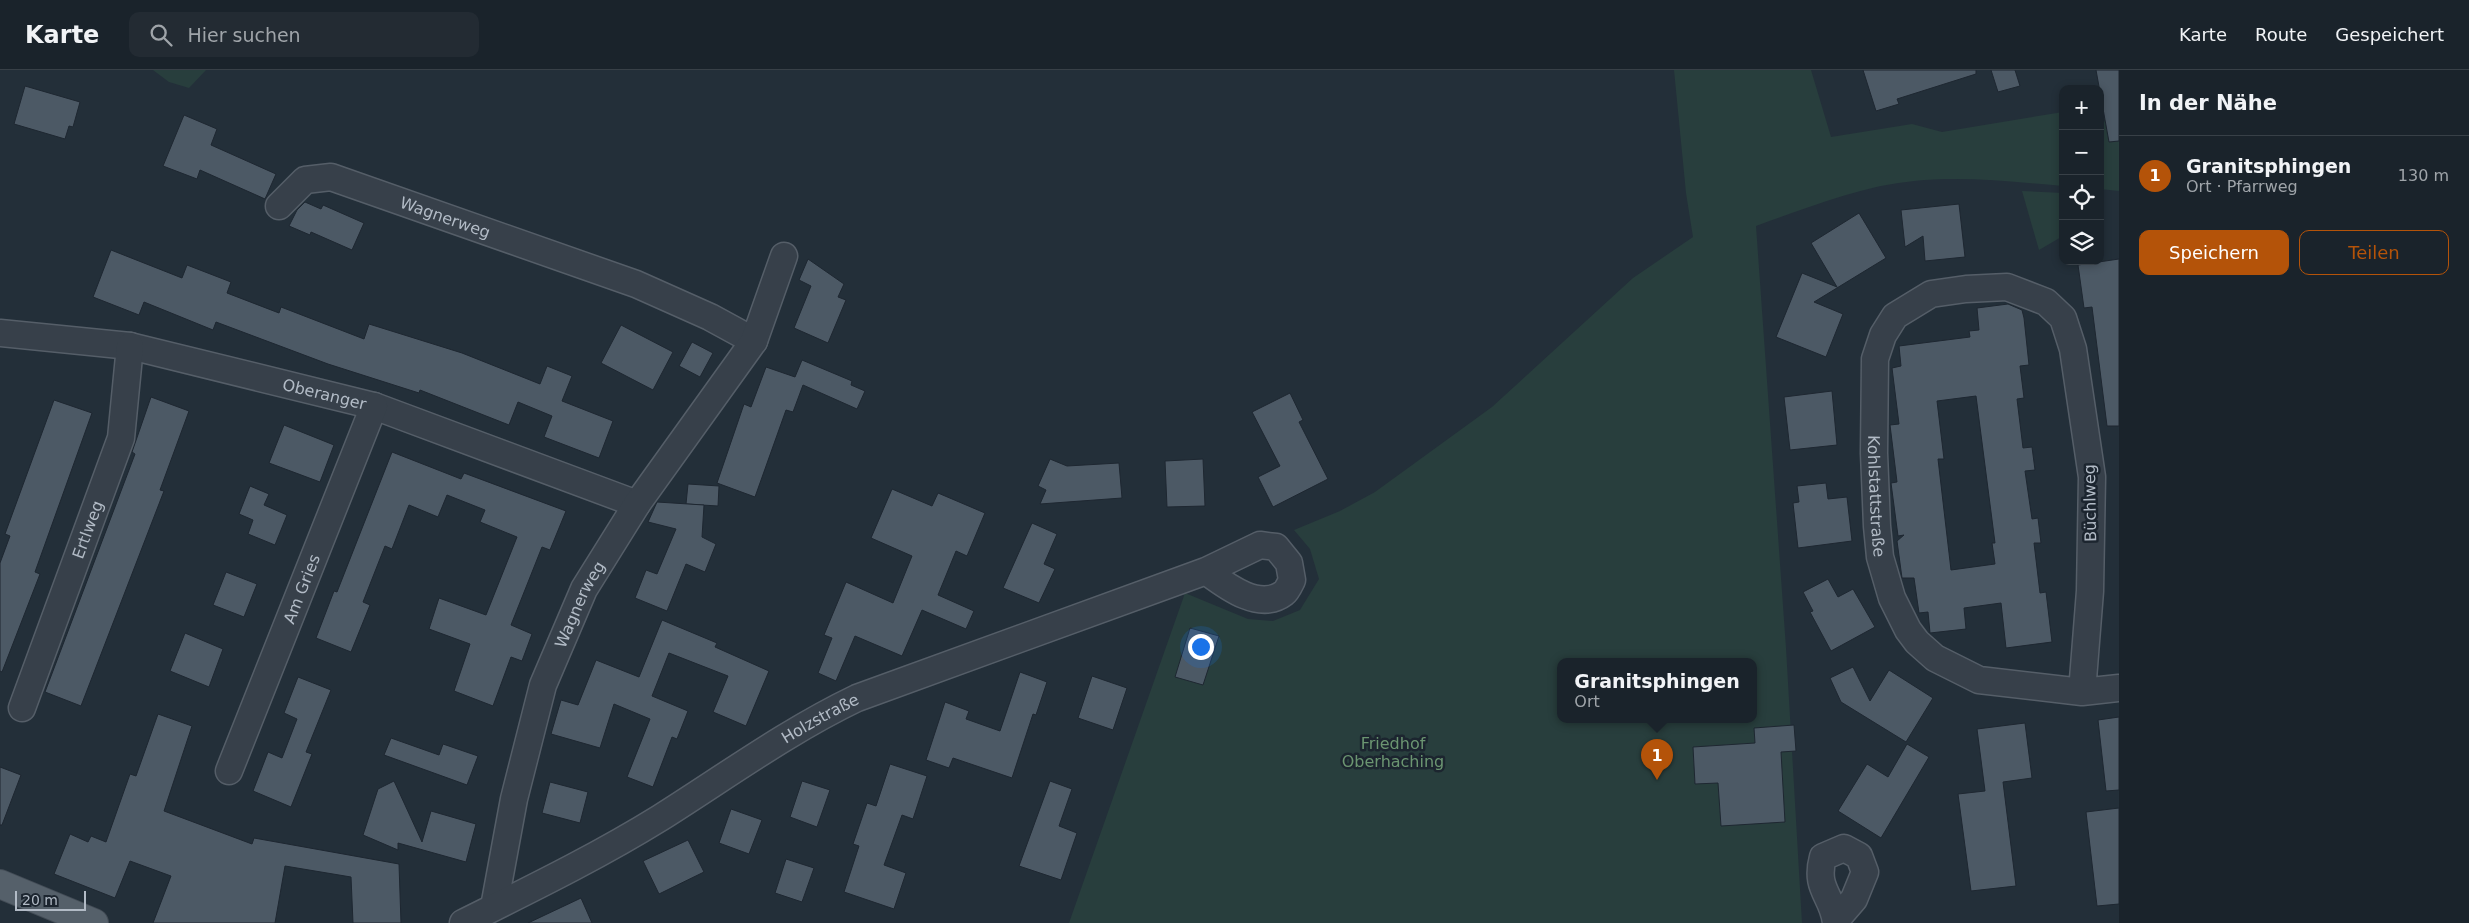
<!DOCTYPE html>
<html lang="de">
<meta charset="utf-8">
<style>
:root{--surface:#1a232b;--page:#232b33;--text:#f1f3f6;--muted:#9fa4a9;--line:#384047;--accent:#b45309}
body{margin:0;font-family:"DejaVu Sans",sans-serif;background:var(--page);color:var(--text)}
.controls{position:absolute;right:15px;top:15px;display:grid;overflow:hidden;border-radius:10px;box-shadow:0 2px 8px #0003}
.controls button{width:45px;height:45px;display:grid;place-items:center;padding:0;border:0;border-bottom:1px solid var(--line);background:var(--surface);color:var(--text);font:25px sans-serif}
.scale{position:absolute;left:15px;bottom:12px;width:71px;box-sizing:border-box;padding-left:5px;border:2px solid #b2bbc6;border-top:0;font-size:14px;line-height:18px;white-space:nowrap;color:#b2bbc6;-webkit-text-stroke:4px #1c252f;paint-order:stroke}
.you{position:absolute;left:1200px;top:576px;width:18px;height:18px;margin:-12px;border:4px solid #fff;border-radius:50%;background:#1a73e8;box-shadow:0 0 0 8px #1a73e833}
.badge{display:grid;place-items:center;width:32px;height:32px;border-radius:50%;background:var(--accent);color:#fff;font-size:16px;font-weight:700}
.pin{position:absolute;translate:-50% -41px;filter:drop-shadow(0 1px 2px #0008)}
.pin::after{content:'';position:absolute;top:26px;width:18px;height:15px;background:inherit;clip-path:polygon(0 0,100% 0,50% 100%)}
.popup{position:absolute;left:1557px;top:588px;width:200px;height:65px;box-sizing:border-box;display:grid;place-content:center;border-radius:10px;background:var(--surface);filter:drop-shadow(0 1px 4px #0005);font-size:16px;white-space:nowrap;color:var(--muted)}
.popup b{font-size:19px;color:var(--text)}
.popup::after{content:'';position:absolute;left:50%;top:100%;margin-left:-10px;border:10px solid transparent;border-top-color:var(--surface)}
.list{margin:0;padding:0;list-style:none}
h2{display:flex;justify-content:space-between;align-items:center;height:65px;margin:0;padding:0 20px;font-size:21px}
h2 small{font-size:16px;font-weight:400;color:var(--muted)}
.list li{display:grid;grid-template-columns:32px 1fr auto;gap:15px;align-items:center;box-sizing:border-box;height:80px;padding:0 20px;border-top:1px solid var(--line)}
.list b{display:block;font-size:19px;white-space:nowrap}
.list p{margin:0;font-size:16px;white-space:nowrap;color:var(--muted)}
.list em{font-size:16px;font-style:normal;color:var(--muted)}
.actions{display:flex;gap:10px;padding:15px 20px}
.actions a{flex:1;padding:11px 0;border:1px solid var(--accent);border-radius:10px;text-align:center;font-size:18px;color:var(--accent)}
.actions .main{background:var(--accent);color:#fff}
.icon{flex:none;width:28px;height:28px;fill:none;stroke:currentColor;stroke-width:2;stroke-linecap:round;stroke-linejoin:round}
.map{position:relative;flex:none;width:2119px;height:853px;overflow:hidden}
header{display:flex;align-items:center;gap:30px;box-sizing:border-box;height:70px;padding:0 25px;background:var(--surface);border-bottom:1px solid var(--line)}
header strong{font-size:24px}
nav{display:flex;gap:28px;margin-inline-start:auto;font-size:18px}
.search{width:350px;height:45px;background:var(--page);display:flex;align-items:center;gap:12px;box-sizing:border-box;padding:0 18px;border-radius:10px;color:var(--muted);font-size:19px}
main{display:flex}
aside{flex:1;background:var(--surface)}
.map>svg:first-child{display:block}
</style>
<header>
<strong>Karte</strong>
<div class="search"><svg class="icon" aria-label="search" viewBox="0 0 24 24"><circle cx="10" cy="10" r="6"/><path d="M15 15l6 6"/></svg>Hier suchen</div>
<nav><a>Karte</a><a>Route</a><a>Gespeichert</a></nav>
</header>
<main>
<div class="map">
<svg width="2119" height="853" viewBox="0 0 2119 853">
<rect width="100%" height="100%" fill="#232f39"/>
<g fill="#283e3d" fill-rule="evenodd">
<polygon points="153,0 206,0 189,18 169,12"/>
<path d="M1674,0H1811L1831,67L1912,54L1942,62L2063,42V116C2014,112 1963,106 1914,111C1860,116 1807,138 1756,156L1786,578L1802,853H1069L1185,523L1248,549L1273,551L1300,540L1319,509L1310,479L1294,460L1340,441L1375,422L1492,337L1633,208L1693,167L1686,123ZM1561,591H1753V649H1561Z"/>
<polygon points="2119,49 2119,121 2100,119 2100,52"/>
<polygon points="2022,121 2063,123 2063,166 2039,180"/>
</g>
<g fill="#4c5965" stroke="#1e2731" fill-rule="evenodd">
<polygon points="1863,0 1976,0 1976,4 1897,29 1899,34 1876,41"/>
<polygon points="1991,0 2015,0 2020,16 1998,22"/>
<polygon points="2096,0 2119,0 2119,71 2109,72"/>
<polygon points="25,16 80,32 73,57 69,56 65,69 14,54"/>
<polygon points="184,45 217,59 211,75 276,104 265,129 200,100 197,109 163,96"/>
<polygon points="305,132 321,139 323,135 364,153 352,180 311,162 310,165 289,156 297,140"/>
<polygon points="1959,134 1965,187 1925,191 1923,166 1905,177 1901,140"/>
<polygon points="1859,143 1886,188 1814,232 1843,244 1826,287 1776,267 1802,203 1837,217 1811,173"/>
<polygon points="111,180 182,208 187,195 231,212 227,223 279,243 281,237 364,269 369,254 462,283 540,314 547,296 572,306 562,331 613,351 599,388 544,367 552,346 518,332 509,355 420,320 419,323 328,294 216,252 213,260 144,232 139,245 93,227"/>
<polygon points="808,189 844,214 838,227 846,230 828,273 794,258 811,216 799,210"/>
<polygon points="2119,189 2119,356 2107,356 2092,237 2084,238 2078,195"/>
<path d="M2008,234L2022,240L2024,248L2029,295L2020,296L2024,328L2017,329L2023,378L2032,377L2035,400L2025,401L2032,449L2038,448L2041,473H2034L2040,523L2046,522L2052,572L2006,578L2001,533L1964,538L1966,559L1930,563L1928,542L1919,543L1914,508H1902L1897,471L1904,465L1898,466L1891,413L1897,412L1890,355L1899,354L1892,298L1901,296L1899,276L1970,267L1969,261L1979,260L1977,238ZM1976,326L1995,473H1992L1995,494L1951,500L1938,389H1944L1937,331Z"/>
<polygon points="621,255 673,282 653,320 601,293"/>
<polygon points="692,272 713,283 700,307 679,296"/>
<polygon points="802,290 852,311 851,315 865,321 857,339 803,315 793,342 786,340 755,427 717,413 744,334 751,337 766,297 795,307"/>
<polygon points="1832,321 1837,375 1790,380 1784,327"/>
<polygon points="1290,323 1303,350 1299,352 1328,409 1273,437 1258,407 1280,396 1252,342"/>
<polygon points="151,327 189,341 160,420 164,421 81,636 45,622 135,384 132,382"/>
<polygon points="54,330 92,343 35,502 40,504 2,602 0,601 0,493 10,466 5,464"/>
<polygon points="284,355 334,375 320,412 269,393"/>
<polygon points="392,382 461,409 464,403 566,441 550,480 542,477 511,555 532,564 522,591 511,587 493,636 454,621 470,574 429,559 439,528 486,545 517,467 480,452 485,440 447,425 438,447 409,435 392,479 385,476 363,532 370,535 351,582 316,568 334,521 337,522"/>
<polygon points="1050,389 1067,396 1119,393 1122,428 1040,434 1046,420 1038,416"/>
<polygon points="1203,389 1205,436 1167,437 1165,391"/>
<polygon points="1826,413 1828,429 1847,427 1852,471 1798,478 1793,433 1799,432 1797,416"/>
<polygon points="688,414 719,416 718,436 686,434"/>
<polygon points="250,416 269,424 264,435 287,445 275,475 248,464 253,450 239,444"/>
<polygon points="892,419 932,436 938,423 985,443 967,486 956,481 938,525 974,541 966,559 922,540 902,586 855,566 836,611 818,603 832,568 824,565 846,512 893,533 912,486 871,468"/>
<polygon points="657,432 704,435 702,467 716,474 705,502 686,494 667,541 635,528 646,500 657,504 676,459 648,452"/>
<polygon points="1032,453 1057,464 1044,494 1055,499 1039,533 1003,518"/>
<polygon points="226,502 257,514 244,547 213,535"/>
<polygon points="1828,509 1838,527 1853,519 1875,557 1831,581 1810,542 1813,541 1803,522"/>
<polygon points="662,550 717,573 715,577 769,601 746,656 713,642 728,606 669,583 652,626 688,641 677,669 672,667 653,717 627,707 650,649 614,634 600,678 551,664 561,630 578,635 596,590 639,607"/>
<polygon points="1190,558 1219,566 1203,615 1175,607"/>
<polygon points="185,563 223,579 209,617 170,601"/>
<polygon points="1853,597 1870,631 1889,600 1933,628 1906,672 1841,632 1830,608"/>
<polygon points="1020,602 1047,612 1036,645 1033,644 1012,708 953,688 949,698 926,690 945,632 969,641 966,649 1000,661"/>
<polygon points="1092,606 1127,618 1113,660 1078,648"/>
<polygon points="298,607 331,620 306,682 312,684 291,737 253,721 268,682 282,688 297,649 284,643"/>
<polygon points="158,644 192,656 164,741 252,774 254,768 399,794 401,853 353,853 351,807 285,796 275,853 153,853 171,806 130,791 115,828 54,804 70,764 88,772 91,766 106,772 130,704 136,706"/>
<polygon points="2119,647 2119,720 2106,721 2098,650"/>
<polygon points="2025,653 2032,708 2003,712 2016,816 1971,821 1958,724 1985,721 1977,659"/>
<polygon points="1794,655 1796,681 1781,682 1785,752 1721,756 1718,713 1695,714 1693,677 1755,673 1754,658"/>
<polygon points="391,668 439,685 443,674 478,686 467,715 384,685"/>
<polygon points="1907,674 1929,687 1881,768 1838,741 1867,694 1888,707"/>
<polygon points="890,694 927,706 913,749 902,745 884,795 906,803 894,839 844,822 859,776 853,774 867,733 876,736"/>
<polygon points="0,697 21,705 2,755 0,755"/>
<polygon points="394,711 422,772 431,741 476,754 466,792 398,773 398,780 363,765 378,719"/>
<polygon points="802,711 830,720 817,757 790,747"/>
<polygon points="1050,711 1072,719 1059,756 1077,763 1061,810 1019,796"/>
<polygon points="550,712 588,722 580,753 542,743"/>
<polygon points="2119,738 2119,834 2097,836 2086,742"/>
<polygon points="731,739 762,750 749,784 719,773"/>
<polygon points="688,770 704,802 659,824 643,791"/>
<polygon points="786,789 814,798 802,832 775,823"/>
<polygon points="581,828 592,853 528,853"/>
</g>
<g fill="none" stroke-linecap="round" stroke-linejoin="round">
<defs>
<g id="minor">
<path id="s1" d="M279,136L305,110L331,107L636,214L710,247L754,271"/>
<path id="s2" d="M0,263L130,276L374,336L637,434"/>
<path id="s3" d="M2082,622L2090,521L2092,407L2073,279L2063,248L2046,232L2007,217L1966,219L1931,224L1895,246L1883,265L1875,289L1874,383L1877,456L1880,487L1892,528L1908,560L1917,572L1935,588L1979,610L2082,622L2119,618"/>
<path id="s4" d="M22,638L121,368L130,276"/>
<path id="s5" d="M229,701L374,336"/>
<path id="s6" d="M494,837L514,729L543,615L584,519L637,434L754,271L784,186"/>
<path d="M1836,850L1854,829L1865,802L1859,786L1844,778L1823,787C1814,820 1833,825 1836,853"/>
<path id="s7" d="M463,853C529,820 597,787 660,748C725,707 788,661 857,628L1206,501L1260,475L1276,477L1289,493L1292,510C1290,514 1287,521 1284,523C1259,542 1225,515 1206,501"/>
</g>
<polyline id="major" points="0,814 94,853"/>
</defs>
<use href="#minor" stroke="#555e68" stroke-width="29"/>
<use href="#major" stroke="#434c56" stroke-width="30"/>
<use href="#minor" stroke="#37404a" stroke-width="26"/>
<use href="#major" stroke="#55606a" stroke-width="28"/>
</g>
<g text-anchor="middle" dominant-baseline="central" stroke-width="5" stroke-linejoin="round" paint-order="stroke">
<g font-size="16" fill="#b2bbc6" stroke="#1c252f">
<text stroke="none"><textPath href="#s1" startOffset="184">Wagnerweg</textPath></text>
<text stroke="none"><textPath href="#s2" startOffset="331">Oberanger</textPath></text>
<text stroke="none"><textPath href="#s3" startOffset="746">Kohlstattstraße</textPath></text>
<text transform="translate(2090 433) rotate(-91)">Büchlweg</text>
<text stroke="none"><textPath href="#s4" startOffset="190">Ertlweg</textPath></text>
<text stroke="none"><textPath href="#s5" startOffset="196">Am Gries</textPath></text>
<text stroke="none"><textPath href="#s6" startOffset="316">Wagnerweg</textPath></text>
<text stroke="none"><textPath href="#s7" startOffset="412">Holzstraße</textPath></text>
</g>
<g font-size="16" fill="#6b9571" stroke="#1c252f">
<text x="1393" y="673">Friedhof<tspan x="1393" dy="18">Oberhaching</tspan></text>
</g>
</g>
</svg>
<div class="controls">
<button>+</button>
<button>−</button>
<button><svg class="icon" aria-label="locate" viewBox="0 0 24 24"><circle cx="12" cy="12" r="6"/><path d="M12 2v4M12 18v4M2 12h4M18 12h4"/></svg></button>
<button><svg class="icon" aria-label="layers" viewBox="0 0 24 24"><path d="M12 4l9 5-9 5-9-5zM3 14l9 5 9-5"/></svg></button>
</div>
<div class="scale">20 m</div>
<div class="you"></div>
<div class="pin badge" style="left:1657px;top:710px">1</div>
<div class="popup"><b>Granitsphingen</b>Ort</div>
</div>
<aside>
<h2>In der Nähe<small></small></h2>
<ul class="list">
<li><span class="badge">1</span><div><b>Granitsphingen</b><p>Ort · Pfarrweg</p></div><em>130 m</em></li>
</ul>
<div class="actions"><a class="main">Speichern</a><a>Teilen</a></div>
</aside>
</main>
